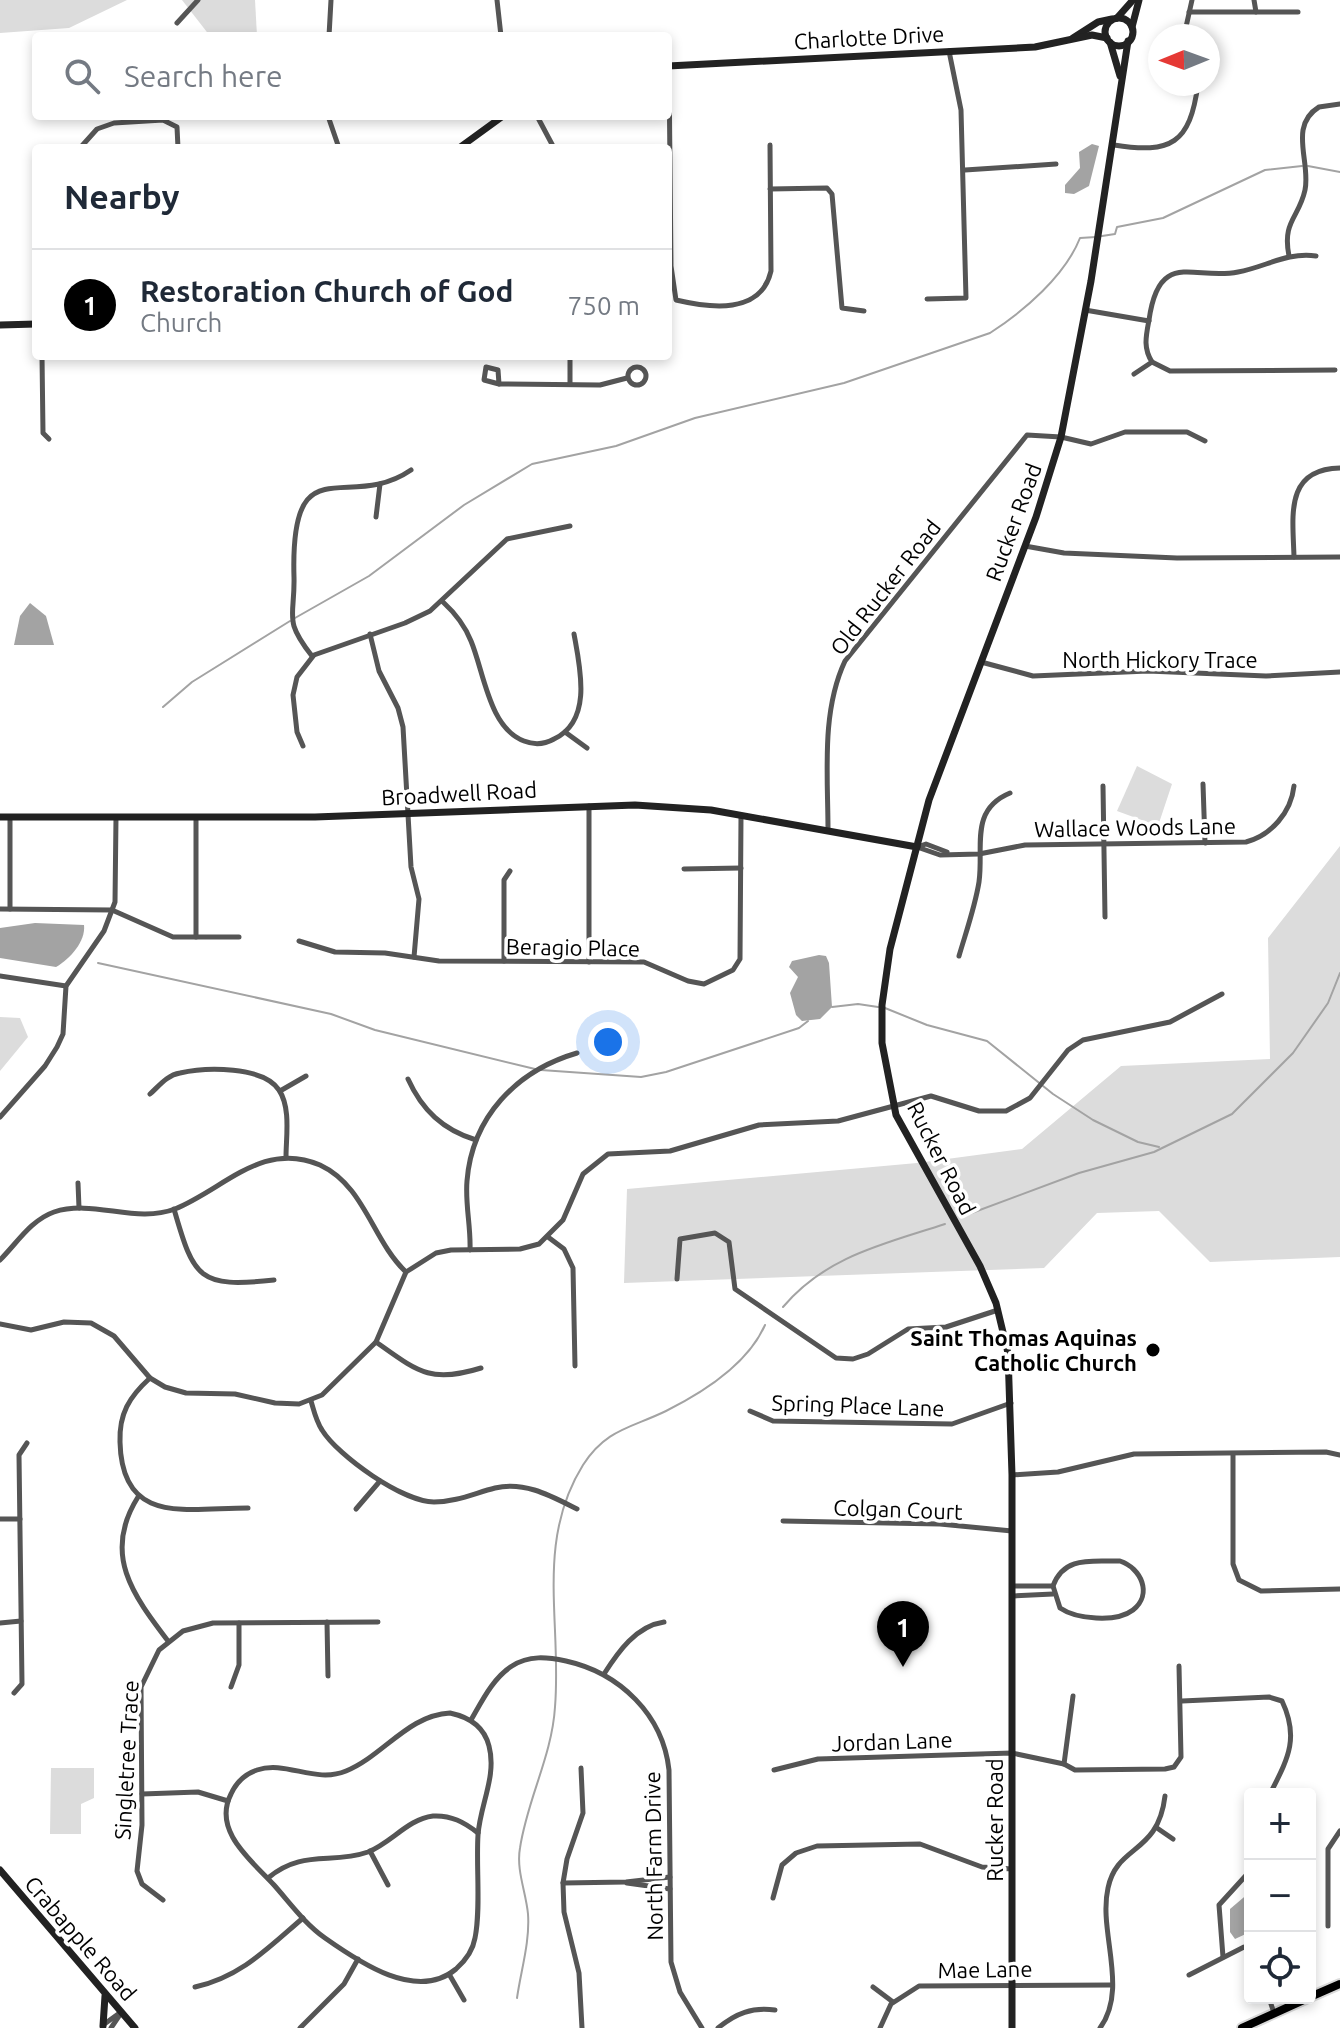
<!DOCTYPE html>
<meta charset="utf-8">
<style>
:root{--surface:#fff;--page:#f6f6f7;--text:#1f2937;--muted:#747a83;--line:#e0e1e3;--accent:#000}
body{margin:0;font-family:Ubuntu,sans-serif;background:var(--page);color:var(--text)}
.controls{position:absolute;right:24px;bottom:24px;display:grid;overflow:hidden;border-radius:8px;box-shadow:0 4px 12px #0003}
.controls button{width:72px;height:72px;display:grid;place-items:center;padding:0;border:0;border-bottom:2px solid var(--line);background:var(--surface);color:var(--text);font:40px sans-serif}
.compass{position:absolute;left:1148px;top:24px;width:72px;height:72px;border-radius:50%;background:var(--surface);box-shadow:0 4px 12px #0003;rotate:269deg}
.you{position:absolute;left:608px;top:1042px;width:28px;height:28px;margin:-20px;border:6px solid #fff;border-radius:50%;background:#1a73e8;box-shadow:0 0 0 12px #1a73e833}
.badge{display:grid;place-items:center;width:52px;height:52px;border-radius:50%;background:var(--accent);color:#fff;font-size:26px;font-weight:700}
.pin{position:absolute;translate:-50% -66px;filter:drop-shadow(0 2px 4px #0008)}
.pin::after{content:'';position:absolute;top:42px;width:28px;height:24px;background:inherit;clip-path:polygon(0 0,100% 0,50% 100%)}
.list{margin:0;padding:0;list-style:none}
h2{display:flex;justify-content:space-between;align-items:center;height:104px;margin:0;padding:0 32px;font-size:34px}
h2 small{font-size:26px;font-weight:400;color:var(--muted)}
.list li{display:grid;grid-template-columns:52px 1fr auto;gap:24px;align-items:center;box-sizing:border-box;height:112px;padding:0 32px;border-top:2px solid var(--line)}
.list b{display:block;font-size:30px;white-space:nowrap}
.list p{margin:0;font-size:26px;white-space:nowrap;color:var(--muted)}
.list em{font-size:26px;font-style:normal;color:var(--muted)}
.icon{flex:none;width:44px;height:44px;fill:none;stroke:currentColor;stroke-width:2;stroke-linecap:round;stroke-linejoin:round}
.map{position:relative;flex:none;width:1340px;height:2028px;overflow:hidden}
.search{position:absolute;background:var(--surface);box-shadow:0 4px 12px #0003;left:32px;top:32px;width:640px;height:88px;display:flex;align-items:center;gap:20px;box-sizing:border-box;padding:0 28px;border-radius:8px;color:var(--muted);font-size:30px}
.panel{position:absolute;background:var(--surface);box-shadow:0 4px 12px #0003;left:32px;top:144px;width:640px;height:216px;border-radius:8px}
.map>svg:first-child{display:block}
</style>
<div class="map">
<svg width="1340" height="2028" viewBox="0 0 1340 2028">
<rect width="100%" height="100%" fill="#fff"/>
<g fill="#dcdcdc">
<polygon points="0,0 127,0 69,28 0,33"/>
<polygon points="182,0 255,0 257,36 210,36"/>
<polygon points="1137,766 1172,784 1158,826 1117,811"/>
<polygon points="1340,846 1340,1257 1210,1262 1159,1211 1097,1213 1044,1268 624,1283 627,1189 917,1163 1022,1149 1121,1066 1270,1059 1268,938"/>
<polygon points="0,1017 20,1018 28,1037 0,1071"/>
<polygon points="51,1768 94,1768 94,1798 81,1804 81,1834 50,1834"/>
</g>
<g fill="#a3a3a3">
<polygon points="1092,144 1099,146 1089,186 1074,194 1065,193 1065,185 1080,168 1079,152"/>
<polygon points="30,603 46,616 54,645 14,645 20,616"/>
<path d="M35,923L84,925C86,941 70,959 56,967L0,958V928Z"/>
<polygon points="819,955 826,956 829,963 832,1007 820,1019 802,1021 796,1015 790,993 798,977 789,967 792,961"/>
<polygon points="1250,1892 1250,1932 1235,1939 1230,1932 1230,1909"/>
</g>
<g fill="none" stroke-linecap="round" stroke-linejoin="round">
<g stroke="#a3a3a3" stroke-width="2">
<polyline points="1308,166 1340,172"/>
<polyline points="1102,236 1115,234 1117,227 1163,218 1265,170 1302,166"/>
<path d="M295,618L369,576L464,505L532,464L616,446L695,418L844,383L990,333C1024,311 1065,276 1080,238L1096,237"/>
<polyline points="163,707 192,682 290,621"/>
<polyline points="98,963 331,1014 375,1030 535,1069"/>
<polyline points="832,1007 858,1004 878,1007"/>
<polyline points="885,1008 927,1025 987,1041 1053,1094 1093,1120 1138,1142 1159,1147"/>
<polyline points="541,1070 641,1077 666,1072 799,1028 808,1021"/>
<polyline points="961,1217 1079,1173 1154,1152 1232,1114 1293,1053 1328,1003 1340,973"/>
<path d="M783,1307C826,1256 884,1244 945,1224"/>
<path d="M517,1998C521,1970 530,1942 528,1914C526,1892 516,1870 520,1848C527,1800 552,1756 555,1707C562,1623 535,1542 583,1465C606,1429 631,1428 666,1411C704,1392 748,1364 765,1325"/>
</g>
<defs>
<g id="primary">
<polyline points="1310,1997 1340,1984"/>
<polyline points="1242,2028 1308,1998"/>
</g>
</defs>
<use href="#primary" stroke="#dbdbdb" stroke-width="12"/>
<g stroke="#555" stroke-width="5">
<polyline points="497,0 501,36"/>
<polyline points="1254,0 1256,12"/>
<polyline points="1189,12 1298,12"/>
<polyline points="177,23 198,0"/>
<polyline points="329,36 331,0"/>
<polyline points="1184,36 1192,0"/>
<path d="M669,66L671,266L676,300C710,308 761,315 771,271L770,145"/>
<polyline points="328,116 339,148"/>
<polyline points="537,116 554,148"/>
<path d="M1114,145C1171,154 1190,144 1198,84"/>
<polyline points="80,148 97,129 114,123 163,120 177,127 178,148"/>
<polyline points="965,170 1056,164"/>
<polyline points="770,189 827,188 832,194 842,308 864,311"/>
<path d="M1289,256C1282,221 1299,218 1305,190C1311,162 1288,126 1319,107L1340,104"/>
<path d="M1316,256C1286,252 1266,267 1238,272C1194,281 1159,248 1149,320C1146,336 1143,348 1152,362L1170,371L1335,370"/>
<polyline points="927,299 966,298 961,110 949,51"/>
<polyline points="1085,310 1149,321"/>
<polyline points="42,356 43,433 49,439"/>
<circle cx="637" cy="376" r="9"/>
<polygon points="486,367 498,370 499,384 484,380"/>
<polyline points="1134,374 1152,362"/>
<polyline points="499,384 600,385 627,378"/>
<polyline points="570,384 570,356"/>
<polyline points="376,517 380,484"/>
<polyline points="1025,546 1064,553 1177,558 1340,557"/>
<path d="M1294,557C1293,517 1284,469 1340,468"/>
<path d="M443,602C455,613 465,626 471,641C484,672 489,728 524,741C534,745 545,744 554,739C593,721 580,667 574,634"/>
<polyline points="370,634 379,671 398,708 403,727 411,867 419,899 414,957"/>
<path d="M312,656C283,619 295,618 294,577C290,441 347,514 411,470"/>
<polyline points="981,662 1033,676 1148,671 1266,676 1340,672"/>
<polyline points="565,732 587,748"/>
<polyline points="303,746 297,732 293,695 297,677 314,655 405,623 430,611 507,539 570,526"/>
<polyline points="1203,784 1205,843"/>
<polyline points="1103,786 1105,917"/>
<polyline points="196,817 196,937"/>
<path d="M828,830C828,775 821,712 845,661L1027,435L1061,437L1091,444L1125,432H1187L1205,441"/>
<path d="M917,847L940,855L979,854L1025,845L1246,842C1271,835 1291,813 1294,786"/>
<polyline points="917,847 926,844 947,852"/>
<polyline points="684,869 741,868"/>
<polyline points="0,909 112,910 173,937 239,937"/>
<polyline points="10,909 10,817"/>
<polyline points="299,941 335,952 385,953 439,961 644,962 688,981 704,984 733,970 740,959 741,816"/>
<path d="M959,956C966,932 975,907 979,882C984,847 969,810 1010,793"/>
<polyline points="504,961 504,880 510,871"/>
<polyline points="589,962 589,806"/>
<polyline points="0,976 66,986"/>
<path d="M408,1079C422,1110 443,1130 476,1140"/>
<polyline points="280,1091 306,1076"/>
<path d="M150,1094C159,1086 167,1075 180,1073C206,1067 263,1066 279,1090C291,1108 286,1137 286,1157"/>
<polyline points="0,1117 45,1066 57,1047 63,1034 66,986 104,931 115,902 116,817"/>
<polyline points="78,1183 79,1208"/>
<path d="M174,1209C194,1279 199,1288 274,1280"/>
<polyline points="548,1237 564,1249 573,1268 575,1366"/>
<path d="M470,1250C471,1227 465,1204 467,1181C472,1117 516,1071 577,1053"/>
<path d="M0,1260C17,1243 31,1220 54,1212C94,1199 135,1224 175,1209C224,1189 263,1140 320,1165C365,1186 372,1240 406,1272"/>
<polyline points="677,1279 680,1239 715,1233 729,1242 735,1289 836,1358 853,1359 868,1354 908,1329 946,1327 998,1310"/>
<polyline points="0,1324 31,1330 64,1322 91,1323 114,1336 150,1378 165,1387 186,1393 235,1394 275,1403 299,1404 322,1395 376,1342 406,1272 436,1253 451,1250 520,1249 539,1244 563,1220 583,1174 608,1154 670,1151 759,1125 838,1121 931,1096 979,1111 1006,1111 1030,1098 1068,1050 1083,1040 1170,1022 1222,994"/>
<path d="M376,1342C417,1371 430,1384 481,1368"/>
<path d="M150,1378C129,1397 119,1414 120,1442C122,1526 186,1508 248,1508"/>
<path d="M311,1401C314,1411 316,1421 322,1430C338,1456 403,1502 434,1502C456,1502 475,1493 495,1488C525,1481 551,1496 577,1509"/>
<polyline points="750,1411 773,1421 952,1424 1011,1403"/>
<polyline points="1233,1454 1233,1564 1239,1580 1261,1591 1340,1589"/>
<polyline points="1012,1475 1058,1472 1134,1454 1326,1452 1340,1455"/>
<path d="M138,1497C102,1554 133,1595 168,1641"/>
<polyline points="356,1509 380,1481"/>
<polyline points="0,1519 20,1519"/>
<polyline points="783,1521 940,1524 1012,1531"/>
<path d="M1120,1561C1141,1568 1153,1594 1133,1610C1116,1623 1076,1619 1060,1608L1053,1586C1064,1555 1093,1562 1120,1561Z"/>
<polyline points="1012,1586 1053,1586"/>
<polyline points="1012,1596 1053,1594"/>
<polyline points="327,1622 328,1676"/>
<polyline points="0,1623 21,1621"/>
<path d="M604,1674C618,1652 636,1626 664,1622"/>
<polyline points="231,1687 239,1665 239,1623"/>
<polyline points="14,1693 22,1684 19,1455 27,1443"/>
<path d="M1182,1701L1269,1697L1282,1701C1300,1739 1287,1760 1270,1794"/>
<path d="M450,1713C469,1717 484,1726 489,1746C497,1776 480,1805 478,1835C476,1866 481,1909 475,1938C473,1950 465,1961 456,1969C417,2002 359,1962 325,1938C305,1924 290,1903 274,1885C252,1861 212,1831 231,1794C236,1783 245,1774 257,1770C286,1760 315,1784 346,1771C383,1756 408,1715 450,1713Z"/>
<path d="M471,1720C482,1701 493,1678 512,1666C529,1655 547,1657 566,1661C620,1673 663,1715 669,1770L671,1962L680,1992L702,2028"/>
<polyline points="1064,1764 1073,1696"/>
<polyline points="581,1768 583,1813 567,1859 563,1883 564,1912 579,1973 582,2028"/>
<polyline points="774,1770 818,1759 1012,1753 1064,1764 1075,1770 1165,1769 1174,1767 1181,1757 1179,1666"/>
<polyline points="142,1794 198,1792 228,1801"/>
<polyline points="1157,1828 1173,1839"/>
<polyline points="370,1851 388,1885"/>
<path d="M268,1878C303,1849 331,1865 368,1852C391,1843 408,1819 433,1816C451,1815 464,1822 478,1833"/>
<polyline points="563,1883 626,1882 670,1877"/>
<polyline points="627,1883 670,1889"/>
<polyline points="773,1898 782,1865 796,1853 817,1846 920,1844 982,1867 1012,1869"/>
<polyline points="163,1900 142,1884 137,1871 142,1825 141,1687 159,1650 183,1631 213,1623 378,1622"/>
<polyline points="1328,1926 1328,1849 1340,1831"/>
<polyline points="1223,1957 1219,1905 1250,1871"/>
<polyline points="449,1974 464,2000"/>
<polyline points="1189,1975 1244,1947"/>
<path d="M195,1987C241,1977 269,1947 303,1918"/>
<polyline points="873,1987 893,2002"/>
<polyline points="1269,1998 1274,2013"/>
<polyline points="103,2025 121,2012"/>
<polyline points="111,2028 121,2013"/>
<polyline points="300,2028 344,1984 358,1959"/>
<path d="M718,2028C736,2013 752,2007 775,2010"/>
<polyline points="880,2028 891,2004 919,1986 1112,1985"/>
<path d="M1100,2028C1129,1988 1098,1932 1108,1888C1117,1844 1158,1855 1165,1796"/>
</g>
<g stroke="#222" stroke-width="7">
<polyline points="1117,18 1133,0"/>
<circle cx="1119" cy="32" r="14"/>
<polyline points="1132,27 1139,0"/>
<polyline points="1073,38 1098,22 1112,19"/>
<polyline points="1110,42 1120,76"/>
<polyline points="668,66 1035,47 1092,35 1107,38"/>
<polyline points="459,148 503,116"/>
<polyline points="0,325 36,324"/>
<polyline points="0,817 315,817 635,805 711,810 917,847"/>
<polyline points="0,1870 135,2028"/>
<polyline points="103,2026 105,1996"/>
<polyline points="1012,2028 1012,1475 1008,1353 996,1303 980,1266 896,1115 882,1043 882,1005 890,949 929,800 1036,517 1061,437 1091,281 1128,41"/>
</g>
<use href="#primary" stroke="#000" stroke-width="8"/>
</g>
<circle fill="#000" stroke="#fff" stroke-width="3" cx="1153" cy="1350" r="8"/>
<g text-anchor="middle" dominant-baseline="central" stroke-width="7" stroke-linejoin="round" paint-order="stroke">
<g font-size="22" fill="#000" stroke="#fff">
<text transform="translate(869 37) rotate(-3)">Charlotte Drive</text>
<text transform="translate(1013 522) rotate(-70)">Rucker Road</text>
<text transform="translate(885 587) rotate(-52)">Old Rucker Road</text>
<text x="1160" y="659">North Hickory Trace</text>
<text transform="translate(459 793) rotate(-3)">Broadwell Road</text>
<text transform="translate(1135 827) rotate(-1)">Wallace Woods Lane</text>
<text transform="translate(573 947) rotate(1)">Beragio Place</text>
<text transform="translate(942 1158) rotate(63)">Rucker Road</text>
<text transform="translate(858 1405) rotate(2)">Spring Place Lane</text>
<text transform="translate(898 1509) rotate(2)">Colgan Court</text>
<text transform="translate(892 1741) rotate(-2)">Jordan Lane</text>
<text transform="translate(126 1760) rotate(-87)">Singletree Trace</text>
<text transform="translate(994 1820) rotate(-90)">Rucker Road</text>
<text transform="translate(653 1856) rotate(-91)">North Farm Drive</text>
<text transform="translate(81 1938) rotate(49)">Crabapple Road</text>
<text transform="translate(985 1969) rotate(-1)">Mae Lane</text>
</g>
<g font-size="22" font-weight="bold" fill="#000" stroke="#fff" text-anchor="end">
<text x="1137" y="1337">Saint Thomas Aquinas<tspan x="1137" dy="25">Catholic Church</tspan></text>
</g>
</g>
</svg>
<div class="controls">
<button>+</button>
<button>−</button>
<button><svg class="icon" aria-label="locate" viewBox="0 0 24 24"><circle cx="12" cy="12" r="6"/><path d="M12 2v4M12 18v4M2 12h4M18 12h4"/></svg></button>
</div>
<svg class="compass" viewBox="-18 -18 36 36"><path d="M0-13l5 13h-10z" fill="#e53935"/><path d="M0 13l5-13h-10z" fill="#747a83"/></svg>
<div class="you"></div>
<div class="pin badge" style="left:903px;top:1667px">1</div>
<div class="search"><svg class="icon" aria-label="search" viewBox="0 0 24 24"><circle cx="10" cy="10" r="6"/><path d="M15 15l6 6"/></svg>Search here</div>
<section class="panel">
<h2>Nearby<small></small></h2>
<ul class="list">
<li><span class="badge">1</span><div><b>Restoration Church of God</b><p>Church</p></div><em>750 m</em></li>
</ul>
</section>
</div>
